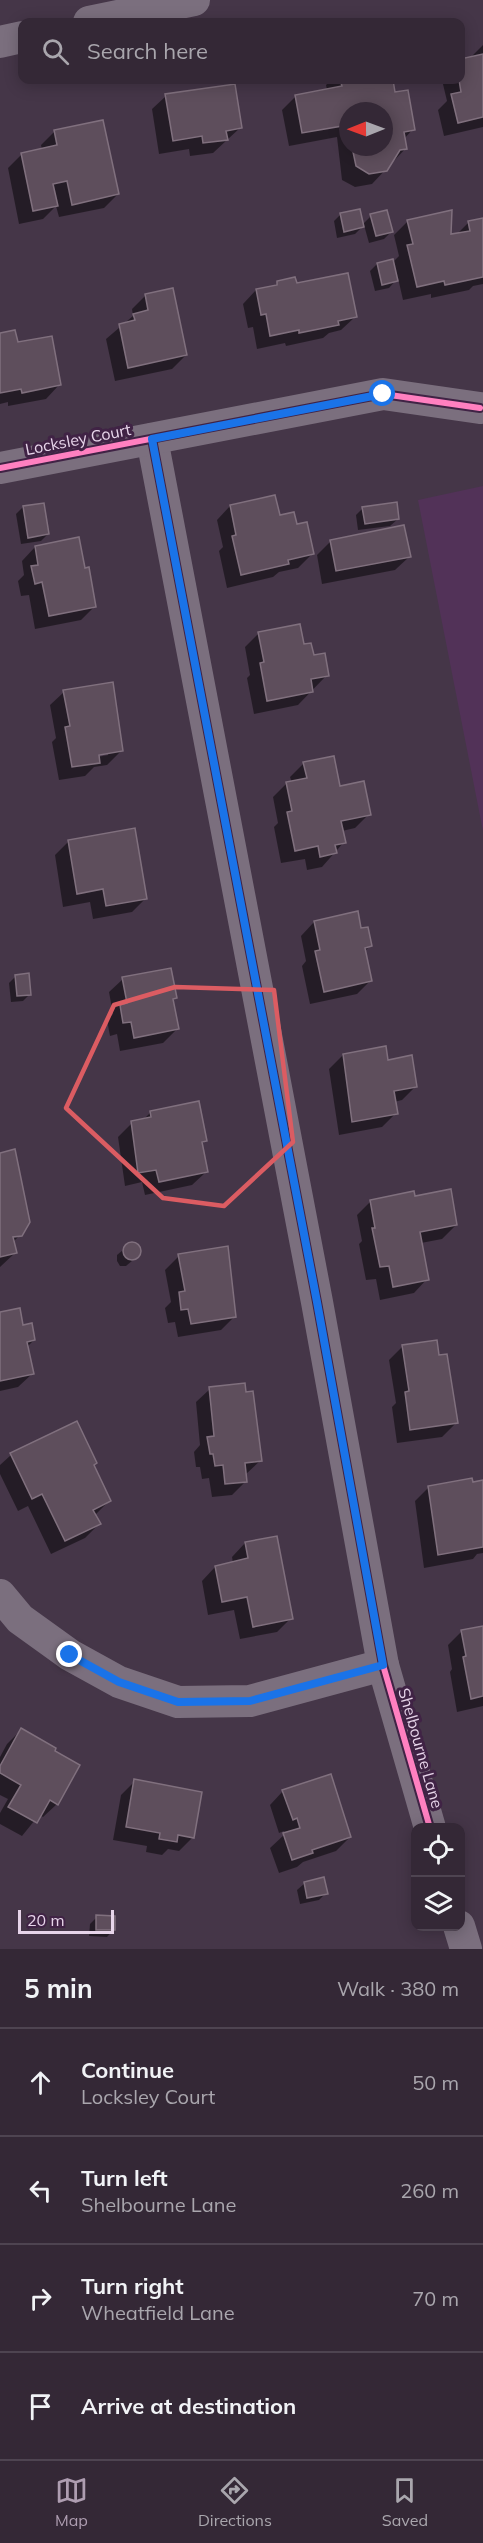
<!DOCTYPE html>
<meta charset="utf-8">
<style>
:root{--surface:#342836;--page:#3f3442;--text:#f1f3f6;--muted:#a9a6ad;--line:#4e4451;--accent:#ae9db1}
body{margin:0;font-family:Mulish,sans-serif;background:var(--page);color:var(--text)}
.controls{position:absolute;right:18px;bottom:18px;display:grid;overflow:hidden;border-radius:12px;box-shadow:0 3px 15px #0003}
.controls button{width:54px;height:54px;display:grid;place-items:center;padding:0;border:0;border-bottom:2px solid var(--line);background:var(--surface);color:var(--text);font:30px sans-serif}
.compass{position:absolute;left:339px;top:102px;width:54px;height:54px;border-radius:50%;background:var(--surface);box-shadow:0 3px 15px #0003;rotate:269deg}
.scale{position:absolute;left:18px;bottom:15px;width:96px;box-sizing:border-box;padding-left:6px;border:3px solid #e7d5ea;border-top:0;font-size:16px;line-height:21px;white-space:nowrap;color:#e7d5ea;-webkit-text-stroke:4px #402345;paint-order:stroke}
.stop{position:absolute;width:18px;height:18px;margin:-14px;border:4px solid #1a73e8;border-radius:50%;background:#fff}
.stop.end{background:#1a73e8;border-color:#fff;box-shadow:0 2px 6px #0008}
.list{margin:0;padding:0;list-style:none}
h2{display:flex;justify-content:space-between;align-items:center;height:78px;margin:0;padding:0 24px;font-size:26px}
h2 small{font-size:20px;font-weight:400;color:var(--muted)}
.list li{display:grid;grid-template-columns:39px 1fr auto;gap:18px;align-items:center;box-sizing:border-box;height:108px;padding:0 24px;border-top:2px solid var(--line)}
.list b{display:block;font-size:22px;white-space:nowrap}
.list p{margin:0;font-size:20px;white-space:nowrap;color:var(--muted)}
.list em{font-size:20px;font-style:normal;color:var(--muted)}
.icon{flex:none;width:33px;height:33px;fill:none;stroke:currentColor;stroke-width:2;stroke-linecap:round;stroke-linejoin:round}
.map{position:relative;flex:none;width:483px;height:1949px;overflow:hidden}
.search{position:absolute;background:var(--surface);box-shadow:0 3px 15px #0003;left:18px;right:18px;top:18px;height:66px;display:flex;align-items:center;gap:15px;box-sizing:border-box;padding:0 21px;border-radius:12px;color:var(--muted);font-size:22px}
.sheet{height:510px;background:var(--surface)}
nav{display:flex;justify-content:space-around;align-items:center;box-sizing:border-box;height:84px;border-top:2px solid var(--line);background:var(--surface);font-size:16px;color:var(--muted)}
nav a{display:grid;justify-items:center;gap:3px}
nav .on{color:var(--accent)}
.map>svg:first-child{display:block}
</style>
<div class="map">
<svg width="483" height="1949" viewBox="0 0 483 1949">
<rect width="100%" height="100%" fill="#453648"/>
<polygon fill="#523258" points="483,486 483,831 418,500"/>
<g fill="#0007" fill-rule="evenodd">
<polygon points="483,45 483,127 444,136 438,110 447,101 442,80 460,80 471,57"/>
<path d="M331,80H392L394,94L413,129L404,139L406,148L372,184L355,187L342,180L337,137L289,146L282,110L296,96L327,90L326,85ZM348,111H384V147H348Z"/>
<polygon points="166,96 241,127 213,153 190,156 189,149 159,154 152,109"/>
<polygon points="55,131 118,194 104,208 59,217 56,206 43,219 19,224 8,168 22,154 42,150 41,145"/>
<polygon points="341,214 362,225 371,216 391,232 384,239 369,243 364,225 355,234 337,238 334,221"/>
<polygon points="483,219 483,284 473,286 469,290 431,298 431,294 403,300 398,278 389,288 375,291 370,271 377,264 392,263 399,256 394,235 408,221 450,236 456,235 469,222"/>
<polygon points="278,282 295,285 355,317 341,330 329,333 323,338 286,346 285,343 257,349 253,327 248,328 243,304 256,290 273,287"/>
<polygon points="145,296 186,355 172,369 115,381 106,339 133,316 132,309"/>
<polygon points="0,334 16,344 59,385 46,399 8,406 8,402 0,404"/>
<polygon points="230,506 279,516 295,526 312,554 298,568 279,572 273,577 227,588 219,551 223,547 217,520"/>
<polygon points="23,507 48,534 41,541 21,544 16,514"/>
<polygon points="363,508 398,519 390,526 358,530 356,515"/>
<polygon points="331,541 409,557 395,570 322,584 317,555"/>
<polygon points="35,547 84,570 95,606 81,620 35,629 29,595 21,596 18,581 24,575 22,561"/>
<polygon points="259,633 303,646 327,675 298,705 254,714 247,678 250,675 245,647"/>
<path d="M64,692L121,751L107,765L94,767L85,776L59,780L52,742L56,738L50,705ZM108,752V755L92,758L91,755Z"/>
<polygon points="304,763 339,788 369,814 355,828 342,831 344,842 322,867 307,870 305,859 281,863 274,827 278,823 273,797 287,783 292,783 290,777"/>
<polygon points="69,841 146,898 132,912 93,919 90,902 63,907 55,855"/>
<polygon points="314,922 360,930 370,946 364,952 370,981 357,994 310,1004 302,966 306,961 301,936"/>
<polygon points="16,976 30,994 23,1001 11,1002 9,983"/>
<polygon points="123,979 176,998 172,1001 177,1029 163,1043 120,1051 117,1034 110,1036 107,1020 113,1014 109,992"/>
<polygon points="343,1055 387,1062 416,1086 402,1100 394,1102 396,1113 382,1127 339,1135 329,1069"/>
<polygon points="151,1112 205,1141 201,1145 206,1172 192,1185 145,1195 142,1182 125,1186 118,1137 132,1123 142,1121"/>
<polygon points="0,1154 20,1235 13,1242 15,1253 0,1267"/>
<polygon points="414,1197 456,1225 442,1239 421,1243 427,1279 414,1293 380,1300 376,1279 366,1280 359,1244 362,1241 357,1215 371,1201"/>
<polygon points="130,1244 136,1244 139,1249 139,1255 126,1266 120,1266 117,1261 117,1255"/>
<polygon points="179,1256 234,1317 221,1330 178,1337 175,1322 168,1323 165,1308 171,1302 165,1270"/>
<polygon points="0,1314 22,1326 34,1340 27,1347 32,1374 18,1387 0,1391"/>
<polygon points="403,1346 438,1357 456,1423 442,1437 397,1443 392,1407 396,1403 389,1360"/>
<polygon points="210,1389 260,1461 245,1475 246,1481 232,1495 212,1497 209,1478 202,1479 200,1467 196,1467 194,1452 200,1445 196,1402"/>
<polygon points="11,1455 92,1466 109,1501 95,1515 99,1524 85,1538 51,1554 28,1506 18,1511 0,1474 0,1465"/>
<polygon points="483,1482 483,1553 477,1554 473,1559 424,1568 415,1501 429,1487"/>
<polygon points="245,1543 291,1618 277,1632 240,1639 234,1610 208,1615 202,1581 215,1567 233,1563 232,1557"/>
<polygon points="483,1627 483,1706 457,1712 450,1672 452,1669 448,1645 461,1632"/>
<polygon points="21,1730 57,1804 43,1817 39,1815 22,1836 0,1824 0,1813 8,1799 0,1795 0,1757 7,1744"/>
<polygon points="135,1781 193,1837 179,1851 168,1849 162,1855 146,1852 147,1846 113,1840 121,1795"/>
<polygon points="283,1791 350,1837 336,1851 303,1862 297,1867 279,1873 270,1848 285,1834 284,1831 279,1833 270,1805"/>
<polygon points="305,1883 326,1893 319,1900 300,1904 297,1890"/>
<polygon points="97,1917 114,1929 107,1937 89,1936 90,1924"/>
</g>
<g fill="#5e4e5c" stroke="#80707e" stroke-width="1.5">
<polygon points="483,54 483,117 458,123 451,94 461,92 459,80 460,80 460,59"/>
<polygon points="340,80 393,80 395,92 408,90 415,130 404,132 407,149 400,150 387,171 369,174 356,166 352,147 384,147 384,111 348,111 348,125 302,133 295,95 342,86"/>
<polygon points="235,84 242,128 226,131 228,140 203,143 202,136 173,141 165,94"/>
<polygon points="103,120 119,194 72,205 67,181 53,184 58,206 33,211 21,153 57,145 54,130"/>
<polygon points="360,209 364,227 344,232 340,213"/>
<polygon points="387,210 393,232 376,236 370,214"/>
<polygon points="452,210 451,234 470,231 468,221 483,218 483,277 445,285 444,281 417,287 407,245 413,244 407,220"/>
<polygon points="393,259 398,281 382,285 377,263"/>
<polygon points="348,273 357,317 338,321 339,325 299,333 299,330 270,336 266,314 261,315 256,289 277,285 277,281 295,277 297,283"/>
<polygon points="173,288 187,355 128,368 119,324 135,320 133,314 148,310 145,294"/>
<polygon points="15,330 18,342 52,336 61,385 22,393 21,389 0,393 0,333"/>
<polygon points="275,495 280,515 294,512 297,524 307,522 314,554 288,560 289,564 241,575 232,536 236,535 230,505"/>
<polygon points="397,502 399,519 365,524 362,507"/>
<polygon points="44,503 49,534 28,538 23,506"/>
<polygon points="404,525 411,557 336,571 330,540"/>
<polygon points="79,537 85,568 89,567 96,607 49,616 42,582 35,584 31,566 38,565 35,546"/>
<polygon points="300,624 304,644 311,643 314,655 325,653 329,676 311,679 313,692 267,701 260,663 264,662 258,632"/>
<polygon points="113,682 123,751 99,755 100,763 72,767 65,727 70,726 63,690"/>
<polygon points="334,756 340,786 364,781 371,815 341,821 346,843 335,845 337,853 320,857 318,846 295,851 287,812 292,811 286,782 307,778 303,762"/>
<polygon points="135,828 147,899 106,906 103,889 77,894 68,840"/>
<polygon points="358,911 361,928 368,927 372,946 365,948 372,981 324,992 315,951 320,950 314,921"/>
<polygon points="171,968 177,998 173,999 179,1029 134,1038 131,1022 123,1023 120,1005 127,1003 122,977"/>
<polygon points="29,973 31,995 17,996 15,975"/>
<polygon points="386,1046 388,1060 412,1055 417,1087 394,1091 398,1114 352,1122 343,1054"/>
<polygon points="199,1101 207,1141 202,1142 208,1172 159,1182 156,1170 138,1173 131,1121 151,1117 150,1111"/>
<polygon points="15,1149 30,1222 22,1236 13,1237 17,1253 0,1257 0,1153"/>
<polygon points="451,1189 457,1225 420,1232 429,1280 393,1287 389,1266 380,1267 372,1228 375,1228 370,1200 414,1191 415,1196"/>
<circle cx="132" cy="1251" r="9"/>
<polygon points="228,1246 236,1317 191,1324 188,1309 181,1310 179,1292 185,1291 178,1254"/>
<polygon points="20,1308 23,1325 32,1323 35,1340 27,1342 34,1374 0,1381 0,1312"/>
<polygon points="437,1340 439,1355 447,1354 458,1423 410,1430 405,1392 409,1391 402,1345"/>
<polygon points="245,1383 246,1392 253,1391 262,1461 245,1463 247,1482 225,1484 223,1465 215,1466 213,1454 210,1454 207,1437 214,1436 209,1387"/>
<polygon points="77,1421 97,1463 94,1465 111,1501 93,1510 101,1524 65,1541 42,1494 32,1499 10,1453"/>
<polygon points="472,1478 473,1482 483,1480 483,1547 438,1555 428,1486"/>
<polygon points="277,1536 293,1619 253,1627 247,1597 222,1602 215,1566 248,1558 245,1542"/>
<polygon points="483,1626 483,1696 471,1699 463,1657 466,1656 461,1630"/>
<polygon points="21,1728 56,1748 55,1751 80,1765 58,1805 50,1800 37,1823 8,1807 21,1785 0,1773 0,1766"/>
<polygon points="331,1774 351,1837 312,1850 313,1853 292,1860 283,1833 300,1828 297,1818 293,1820 282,1790"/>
<polygon points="134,1779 202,1792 194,1838 178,1835 177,1842 159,1839 160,1833 126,1827"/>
<polygon points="324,1877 328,1894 307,1898 304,1882"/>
<polygon points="96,1915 115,1916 115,1930 96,1930"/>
</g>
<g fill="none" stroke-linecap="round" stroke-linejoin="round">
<g stroke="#7b6f7e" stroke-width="32">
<polyline points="89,22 194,0"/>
<polyline points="0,42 22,37"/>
<polyline points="152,439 317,1302 383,1665 430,1828"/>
<polyline points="0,468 383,394 480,408"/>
<polyline points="0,1595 20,1619 70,1655 119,1682 178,1702 250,1701 383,1665"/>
<polyline points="459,1926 466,1949"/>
</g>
<defs>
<g id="cycleway">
<polyline points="152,439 317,1302 383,1665 430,1828"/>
<polyline points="0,468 383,394 480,408"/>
</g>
</defs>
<use href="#cycleway" stroke="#402345" stroke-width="10"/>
<use href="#cycleway" stroke="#ff80c0" stroke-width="6"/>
</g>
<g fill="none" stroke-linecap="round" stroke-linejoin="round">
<polyline stroke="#1a73e8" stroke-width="8" points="70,1655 119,1682 178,1702 250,1701 383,1665 317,1302 152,439 383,394"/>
</g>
<path fill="none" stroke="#db5c62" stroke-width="4.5" stroke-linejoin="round" d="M175,987L274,990L293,1142L224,1206L163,1198L66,1108L114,1005Z"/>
<g text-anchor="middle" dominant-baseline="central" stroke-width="6" stroke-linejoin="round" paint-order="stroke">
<g font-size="16" fill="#e7d5ea" stroke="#402345">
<text transform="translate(78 439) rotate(-11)">Locksley Court</text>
<text transform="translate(421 1748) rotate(74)">Shelbourne Lane</text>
</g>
</g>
</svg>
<div class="controls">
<button><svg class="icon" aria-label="locate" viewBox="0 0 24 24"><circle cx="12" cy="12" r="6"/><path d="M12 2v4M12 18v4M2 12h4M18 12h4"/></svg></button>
<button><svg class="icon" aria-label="layers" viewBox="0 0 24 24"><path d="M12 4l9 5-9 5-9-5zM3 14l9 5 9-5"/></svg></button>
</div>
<svg class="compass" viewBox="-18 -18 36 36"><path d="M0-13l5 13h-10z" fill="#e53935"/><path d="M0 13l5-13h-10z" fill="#a9a6ad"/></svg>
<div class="scale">20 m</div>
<div class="stop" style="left:383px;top:394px"></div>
<div class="stop end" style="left:70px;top:1655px"></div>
<div class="search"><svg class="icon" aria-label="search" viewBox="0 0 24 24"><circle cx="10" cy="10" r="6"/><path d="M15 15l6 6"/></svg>Search here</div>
</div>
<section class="sheet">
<h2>5 min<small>Walk · 380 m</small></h2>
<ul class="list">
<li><svg class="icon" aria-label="ahead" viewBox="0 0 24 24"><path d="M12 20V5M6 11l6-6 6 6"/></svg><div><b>Continue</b><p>Locksley Court</p></div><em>50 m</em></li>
<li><svg class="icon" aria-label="left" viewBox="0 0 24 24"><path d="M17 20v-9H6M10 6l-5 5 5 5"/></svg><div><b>Turn left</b><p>Shelbourne Lane</p></div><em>260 m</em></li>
<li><svg class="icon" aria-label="right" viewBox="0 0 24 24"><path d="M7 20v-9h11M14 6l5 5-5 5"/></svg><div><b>Turn right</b><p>Wheatfield Lane</p></div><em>70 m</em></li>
<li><svg class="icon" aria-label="arrive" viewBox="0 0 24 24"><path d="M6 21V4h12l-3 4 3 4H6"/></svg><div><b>Arrive at destination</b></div></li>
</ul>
</section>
<nav>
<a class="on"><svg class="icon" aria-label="map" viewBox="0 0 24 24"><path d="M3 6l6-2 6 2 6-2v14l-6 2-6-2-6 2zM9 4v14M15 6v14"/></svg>Map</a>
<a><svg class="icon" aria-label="directions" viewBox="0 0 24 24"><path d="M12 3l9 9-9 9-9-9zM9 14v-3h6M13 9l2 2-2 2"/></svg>Directions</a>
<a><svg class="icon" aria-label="saved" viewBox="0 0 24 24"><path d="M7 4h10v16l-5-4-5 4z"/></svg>Saved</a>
</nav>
